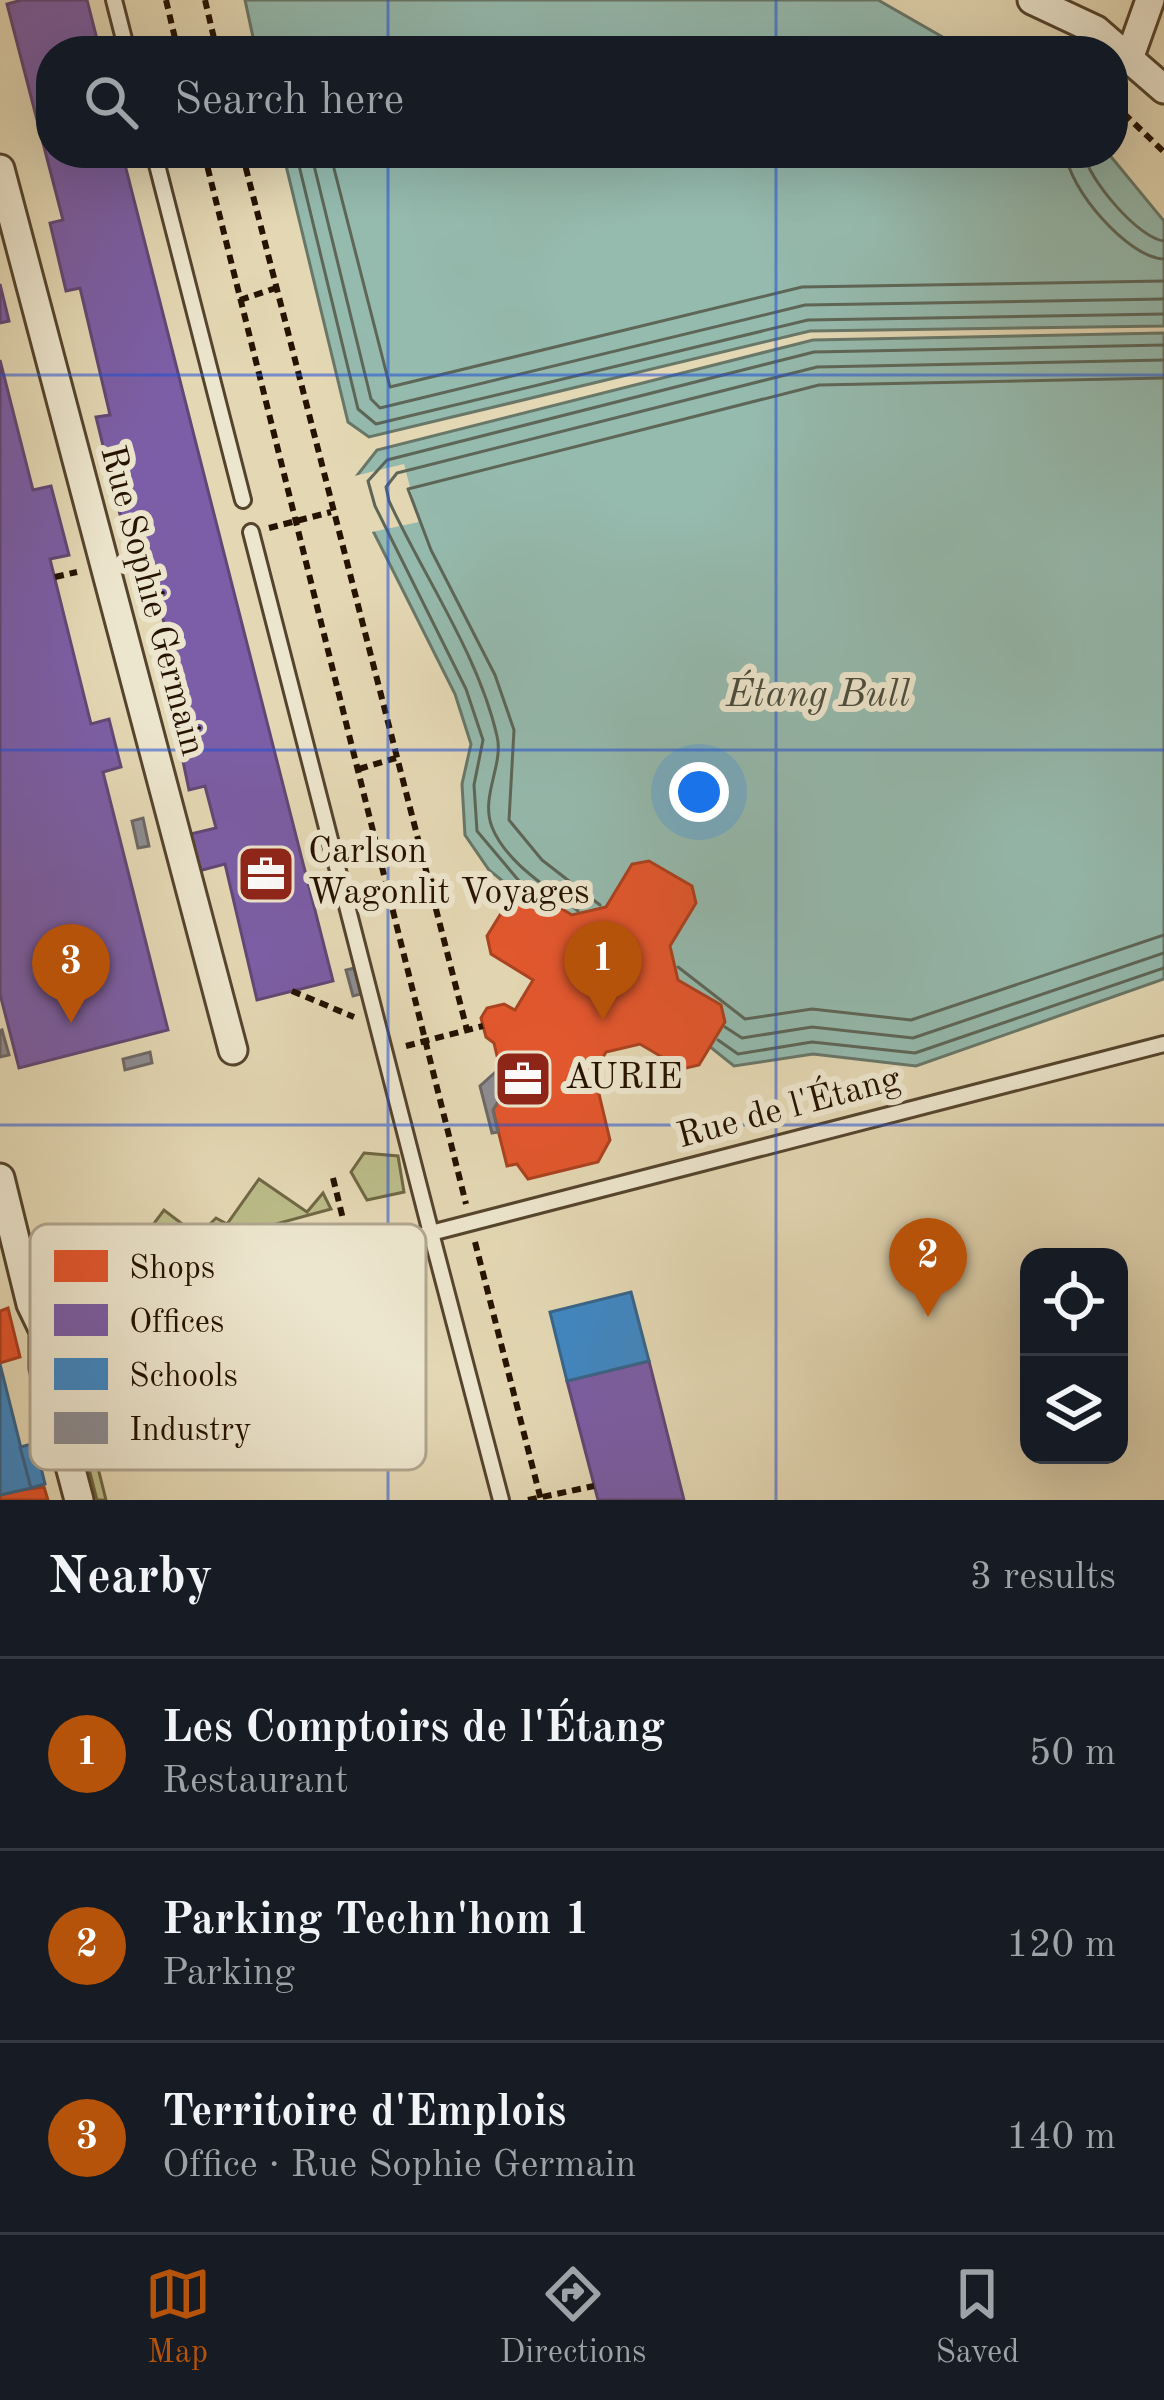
<!DOCTYPE html>
<meta charset="utf-8">
<style>
:root{--surface:#171b24;--page:#242831;--text:#f1f3f6;--muted:#9ea1a6;--line:#363941;--accent:#b45309}
body{margin:0;font-family:"Old Standard TT",serif;background:var(--page);color:var(--text)}
.controls{position:absolute;right:36px;bottom:36px;display:grid;overflow:hidden;border-radius:24px;box-shadow:0 12px 48px #0002}
.controls button{width:108px;height:108px;display:grid;place-items:center;padding:0;border:0;border-bottom:3px solid var(--line);background:var(--surface);color:var(--text);font:60px sans-serif}
.you{position:absolute;left:699px;top:792px;width:42px;height:42px;margin:-30px;border:9px solid #fff;border-radius:50%;background:#1a73e8;box-shadow:0 0 0 18px #1a73e833}
.badge{display:grid;place-items:center;width:78px;height:78px;border-radius:50%;background:var(--accent);color:#fff;font-size:39px;font-weight:700}
.pin{position:absolute;translate:-50% -99px;filter:drop-shadow(0 3px 6px #0008)}
.pin::after{content:'';position:absolute;top:63px;width:42px;height:36px;background:inherit;clip-path:polygon(0 0,100% 0,50% 100%)}
.list{margin:0;padding:0;list-style:none}
h2{display:flex;justify-content:space-between;align-items:center;height:156px;margin:0;padding:0 48px;font-size:51px}
h2 small{font-size:39px;font-weight:400;color:var(--muted)}
.list li{display:grid;grid-template-columns:78px 1fr auto;gap:36px;align-items:center;box-sizing:border-box;height:192px;padding:0 48px;border-top:3px solid var(--line)}
.list b{display:block;font-size:45px;white-space:nowrap}
.list p{margin:0;font-size:39px;white-space:nowrap;color:var(--muted)}
.list em{font-size:39px;font-style:normal;color:var(--muted)}
.icon{flex:none;width:66px;height:66px;fill:none;stroke:currentColor;stroke-width:2;stroke-linecap:round;stroke-linejoin:round}
.map{position:relative;flex:none;width:1164px;height:1500px;overflow:hidden}
.search{position:absolute;background:var(--surface);box-shadow:0 12px 48px #0002;left:36px;right:36px;top:36px;height:132px;display:flex;align-items:center;gap:30px;box-sizing:border-box;padding:0 42px;border-radius:48px;color:var(--muted);font-size:45px}
.sheet{height:732px;background:var(--surface)}
nav{display:flex;justify-content:space-around;align-items:center;box-sizing:border-box;height:168px;border-top:3px solid var(--line);background:var(--surface);font-size:33px;color:var(--muted)}
nav a{display:grid;justify-items:center;gap:6px}
nav .on{color:var(--accent)}
.map>svg:first-child{display:block}
</style>
<div class="map">
<svg width="1164" height="1500" viewBox="0 0 1164 1500">
<rect width="100%" height="100%" fill="#e4d8b4"/>
<filter id="stains"><feTurbulence type="fractalNoise" baseFrequency=".00167" numOctaves="4"/><feColorMatrix values="0 0 0 0 .2 0 0 0 0 .09 0 0 0 0 .02 0 0 0 .5 -.17"/></filter>
<radialGradient id="worn" r=".72"><stop offset=".6" stop-color="#630" stop-opacity="0"/><stop offset="1" stop-color="#630" stop-opacity=".3"/></radialGradient>
<g fill="#bbbc89" stroke="#706744" stroke-width="3">
<polygon points="364,1153 398,1156 404,1192 367,1200 351,1172"/>
<polygon points="259,1179 307,1212 323,1193 331,1209 173,1252 162,1250 149,1230 164,1210 198,1236 216,1218 227,1224"/>
<polygon points="73,1368 106,1500 97,1500 64,1371"/>
</g>
<g fill="#95baae" stroke="#687768" stroke-width="3">
<polygon points="245,0 878,0 967,51 256,51"/>
<polygon points="283,153 1108,153 1164,221 1164,326 810,331 369,437 348,422"/>
<polygon points="1164,333 1164,979 916,1066 813,1054 734,1066 489,870 465,835 462,784 471,744 455,694 363,511 355,478 377,450 813,340"/>
</g>
<polygon fill="#e4d8b4" points="404,464 419,522 367,533 350,477"/>
<g fill="#e4572e" stroke="#ab4220" stroke-width="3">
<polygon points="649,861 692,886 696,903 670,946 678,980 721,1005 725,1022 699,1065 682,1069 640,1044 606,1052 594,1073 610,1140 598,1162 528,1179 517,1164 507,1166 493,1110 505,1090 494,1043 486,1037 481,1018 487,1008 504,1004 515,1010 533,980 491,954 487,936 513,894 530,890 572,915 606,907 632,864"/>
<polygon points="8,1308 20,1357 0,1363 0,1311"/>
<polygon points="44,1487 48,1500 0,1500 0,1493"/>
</g>
<g fill="#7b5ea7" stroke="#614775" stroke-width="3">
<polygon points="22,0 87,0 100,51 51,51 51,153 122,153 333,981 257,1000 225,864 195,872 186,835 216,828 205,786 189,790 174,718 187,715 145,547 129,551 96,417 110,415 80,288 66,291 50,223 63,220 7,4"/>
<polygon points="0,284 9,321 0,323"/>
<polygon points="0,360 33,490 51,486 69,555 50,559 91,724 109,719 121,767 103,772 168,1030 19,1068 0,994"/>
<polygon points="649,1361 684,1500 598,1500 567,1381"/>
</g>
<g fill="#3f88c5" stroke="#37658a" stroke-width="3">
<polygon points="631,1292 649,1361 567,1381 550,1312"/>
<polygon points="0,1364 31,1488 1,1495 0,1493"/>
<polygon points="35,1443 45,1484 31,1488 20,1447"/>
</g>
<g fill="#8d8d92" stroke="#6e6866" stroke-width="3">
<polygon points="143,818 149,846 138,848 132,821"/>
<polygon points="354,968 361,994 353,996 346,970"/>
<polygon points="2,1030 9,1055 0,1057 0,1031"/>
<polygon points="150,1052 152,1063 125,1070 123,1059"/>
<polygon points="500,1068 505,1090 493,1110 498,1132 492,1133 480,1086"/>
</g>
<g fill="none" stroke-linecap="round" stroke-linejoin="round">
<g stroke="#5d6657" stroke-width="3">
<polyline points="296,153 358,409 376,424 808,320 1164,314"/>
<polyline points="311,153 371,399 380,408 805,305 1164,299"/>
<polyline points="330,153 390,387 802,287 1164,281"/>
<path d="M1066,153C1068,188 1128,258 1164,259"/>
<path d="M1084,153C1087,178 1139,239 1164,241"/>
<polyline points="525,888 477,831 474,785 483,740 466,689 375,506 368,481 387,460 814,352 1164,345"/>
<polyline points="600,905 542,860 509,820 514,730 495,675 431,550 408,489 819,385 1164,378"/>
<path d="M578,911C549,888 506,863 492,827C480,796 504,765 497,736C478,654 424,577 389,501L386,487L397,473L817,367L1164,360"/>
<polyline points="678,967 745,1019 812,1009 911,1020 1164,935"/>
<polyline points="725,1027 742,1038 812,1027 913,1038 1164,953"/>
<polyline points="718,1040 738,1054 812,1042 915,1053 1164,968"/>
</g>
<defs>
<g id="service">
<polyline points="114,0 127,51"/>
<polyline points="154,153 243,500"/>
<polyline points="251,532 431,1233 1164,1044"/>
<polyline points="44,1331 431,1233 501,1500"/>
</g>
<g id="minor">
<polyline points="1032,0 1096,30 1164,89"/>
<polyline points="1130,56 1150,0"/>
<polyline points="0,169 233,1050"/>
<polyline points="0,1178 31,1304 44,1331 44,1368 79,1500"/>
</g>
</defs>
<use href="#service" stroke="#55442d" stroke-width="20"/>
<use href="#minor" stroke="#55442d" stroke-width="33"/>
<g stroke="#251200" stroke-width="6" stroke-dasharray="9 6" stroke-linecap="butt">
<polyline points="166,0 178,51"/>
<polyline points="205,0 217,51"/>
<polyline points="1113,103 1164,152"/>
<polyline points="204,153 466,1204"/>
<polyline points="242,153 467,1030"/>
<polyline points="240,300 276,288"/>
<polyline points="269,528 331,512"/>
<polyline points="132,563 148,560"/>
<polyline points="55,577 77,572"/>
<polyline points="359,769 396,758"/>
<polyline points="292,991 354,1017"/>
<polyline points="406,1046 483,1026"/>
<polyline points="333,1178 343,1219"/>
<polyline points="475,1242 541,1500"/>
<polyline points="132,1269 130,1255 142,1245"/>
<polyline points="528,1500 594,1486"/>
</g>
<use href="#service" stroke="#ede6ce" stroke-width="14"/>
<use href="#minor" stroke="#ede6ce" stroke-width="27"/>
</g>
<path fill="none" stroke="#1d4ed8" stroke-width="3" stroke-opacity="0.55" d="M388,0V51M776,0V51M388,153V1500M776,153V1500M0,375H1164M0,750H1164M0,1125H1164"/>
<defs>
<symbol id="office-square" viewBox="-11 -11 22 22"><rect x="-9" y="-9" width="18" height="18" rx="4" fill="#8f2418" stroke="#ede6ce"/><path d="M-6-3h4V-5.5h4V-3h4V5H-6ZM-1-4.5V-3h2v-1.5ZM-6 0V1H6V0Z" fill="#fff"/></symbol>
</defs>
<g fill-rule="evenodd">
<use href="#office-square" x="233" y="841" width="66" height="66"/>
<use href="#office-square" x="490" y="1046" width="66" height="66"/>
</g>
<g text-anchor="middle" dominant-baseline="central" stroke-width="12" stroke-linejoin="round" paint-order="stroke">
<g font-size="36" fill="#251200" stroke="#ede6ce">
<text transform="translate(151 601) rotate(75)">Rue Sophie Germain</text>
<text transform="translate(789 1109) rotate(-15)">Rue de l'Étang</text>
</g>
<g font-size="36" fill="#251200" stroke="#ede6ce" text-anchor="start">
<text x="308" y="853">Carlson<tspan x="308" dy="41">Wagonlit Voyages</tspan></text>
<text x="565" y="1079">AURIE</text>
</g>
<g font-size="39" font-style="italic" fill="#4c4d3d" stroke="#ede6ce">
<text x="818" y="695">Étang Bull</text>
</g>
</g>
<rect x="30" y="1224" width="396" height="246" rx="18" fill="#ede6ce" stroke="#b1a690" stroke-width="3"/>
<rect x="54" y="1250" width="54" height="32" fill="#e4572e"/>
<rect x="54" y="1304" width="54" height="32" fill="#7b5ea7"/>
<rect x="54" y="1358" width="54" height="32" fill="#3f88c5"/>
<rect x="54" y="1412" width="54" height="32" fill="#8d8d92"/>
<g font-size="33" fill="#251200">
<text x="129" y="1278">Shops</text>
<text x="129" y="1332">Offices</text>
<text x="129" y="1386">Schools</text>
<text x="129" y="1440">Industry</text>
</g>
<rect width="100%" height="100%" filter="url(#stains)"/>
<rect width="100%" height="100%" fill="url(#worn)"/>
</svg>
<div class="controls">
<button><svg class="icon" aria-label="locate" viewBox="0 0 24 24"><circle cx="12" cy="12" r="6"/><path d="M12 2v4M12 18v4M2 12h4M18 12h4"/></svg></button>
<button><svg class="icon" aria-label="layers" viewBox="0 0 24 24"><path d="M12 4l9 5-9 5-9-5zM3 14l9 5 9-5"/></svg></button>
</div>
<div class="you"></div>
<div class="pin badge" style="left:603px;top:1020px">1</div>
<div class="pin badge" style="left:928px;top:1317px">2</div>
<div class="pin badge" style="left:71px;top:1023px">3</div>
<div class="search"><svg class="icon" aria-label="search" viewBox="0 0 24 24"><circle cx="10" cy="10" r="6"/><path d="M15 15l6 6"/></svg>Search here</div>
</div>
<section class="sheet">
<h2>Nearby<small>3 results</small></h2>
<ul class="list">
<li><span class="badge">1</span><div><b>Les Comptoirs de l'Étang</b><p>Restaurant</p></div><em>50 m</em></li>
<li><span class="badge">2</span><div><b>Parking Techn'hom 1</b><p>Parking</p></div><em>120 m</em></li>
<li><span class="badge">3</span><div><b>Territoire d'Emplois</b><p>Office · Rue Sophie Germain</p></div><em>140 m</em></li>
</ul>
</section>
<nav>
<a class="on"><svg class="icon" aria-label="map" viewBox="0 0 24 24"><path d="M3 6l6-2 6 2 6-2v14l-6 2-6-2-6 2zM9 4v14M15 6v14"/></svg>Map</a>
<a><svg class="icon" aria-label="directions" viewBox="0 0 24 24"><path d="M12 3l9 9-9 9-9-9zM9 14v-3h6M13 9l2 2-2 2"/></svg>Directions</a>
<a><svg class="icon" aria-label="saved" viewBox="0 0 24 24"><path d="M7 4h10v16l-5-4-5 4z"/></svg>Saved</a>
</nav>
